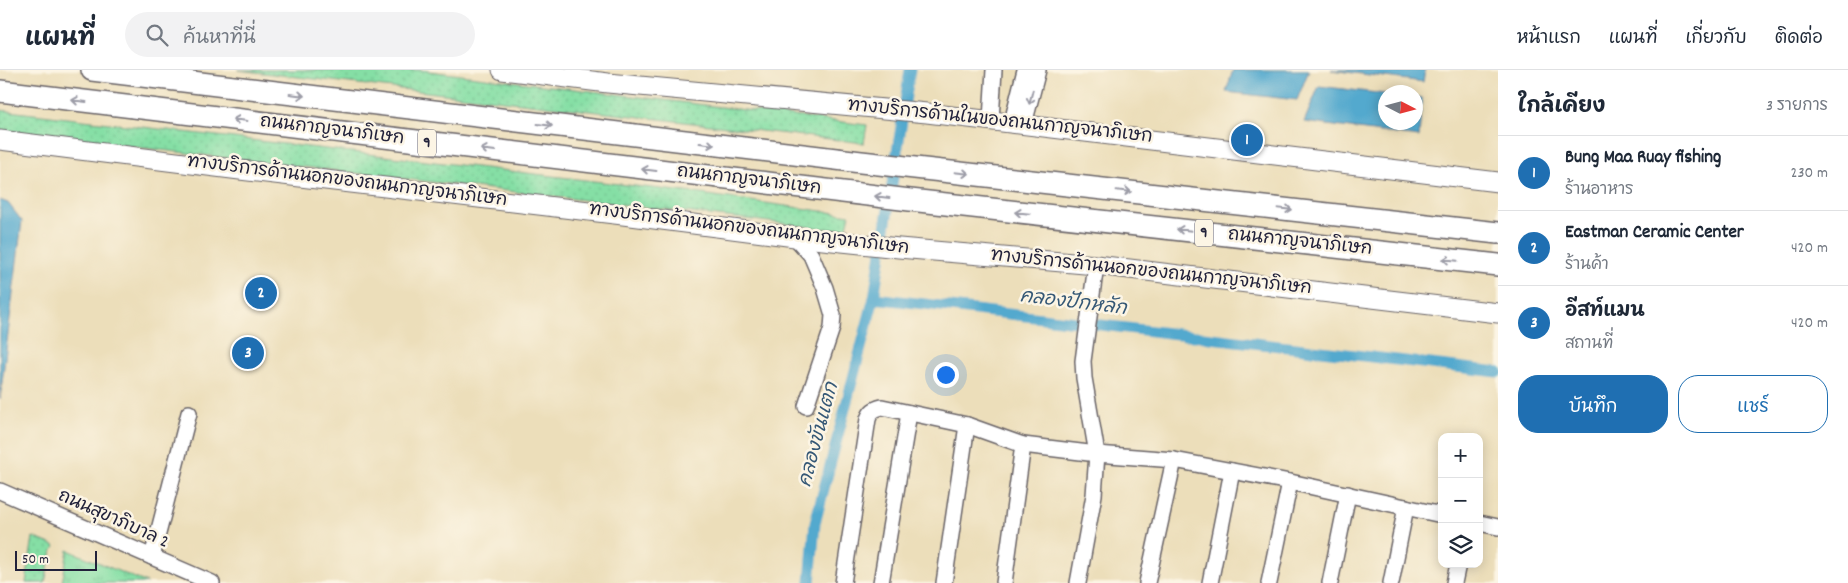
<!DOCTYPE html>
<html lang="th">
<meta charset="utf-8">
<style>
:root{--surface:#fff;--page:#f2f2f3;--text:#1f2937;--muted:#747a83;--line:#e0e1e3;--accent:#1f6fb2}
body{margin:0;font-family:Dekko,"Playpen Sans Thai",sans-serif;background:var(--page);color:var(--text)}
.controls{position:absolute;right:15px;bottom:15px;display:grid;overflow:hidden;border-radius:10px;box-shadow:0 2px 12px #0003}
.controls button{width:45px;height:45px;display:grid;place-items:center;padding:0;border:0;border-bottom:1px solid var(--line);background:var(--surface);color:var(--text);font:25px sans-serif}
.compass{position:absolute;left:1378px;top:15px;width:45px;height:45px;border-radius:50%;background:var(--surface);box-shadow:0 2px 12px #0003;rotate:96deg}
.scale{position:absolute;left:15px;bottom:12px;width:82px;box-sizing:border-box;padding-left:5px;border:2px solid #22223b;border-top:0;font-size:14px;line-height:18px;white-space:nowrap;color:#22223b;-webkit-text-stroke:4px #fcf5e5;paint-order:stroke}
.you{position:absolute;left:945px;top:304px;width:18px;height:18px;margin:-12px;border:4px solid #fff;border-radius:50%;background:#1a73e8;box-shadow:0 0 0 8px #1a73e833}
.badge{display:grid;place-items:center;width:32px;height:32px;border-radius:50%;background:var(--accent);color:#fff;font-size:16px;font-weight:700}
.pin{position:absolute;translate:-50% -50%;border:2px solid #fff;box-shadow:0 1px 5px #0006}
.list{margin:0;padding:0;list-style:none}
h2{display:flex;justify-content:space-between;align-items:center;height:65px;margin:0;padding:0 20px;font-size:21px}
h2 small{font-size:16px;font-weight:400;color:var(--muted)}
.list li{display:grid;grid-template-columns:32px 1fr auto;gap:15px;align-items:center;box-sizing:border-box;height:75px;padding:0 20px;border-top:1px solid var(--line)}
.list b{display:block;font-size:19px;white-space:nowrap}
.list p{margin:0;font-size:16px;white-space:nowrap;color:var(--muted)}
.list em{font-size:16px;font-style:normal;color:var(--muted)}
.actions{display:flex;gap:10px;padding:15px 20px}
.actions a{flex:1;padding:11px 0;border:1px solid var(--accent);border-radius:20px;text-align:center;font-size:18px;color:var(--accent)}
.actions .main{background:var(--accent);color:#fff}
.icon{flex:none;width:28px;height:28px;fill:none;stroke:currentColor;stroke-width:2;stroke-linecap:round;stroke-linejoin:round}
.map{position:relative;flex:none;width:1498px;height:513px;overflow:hidden}
header{display:flex;align-items:center;gap:30px;box-sizing:border-box;height:70px;padding:0 25px;background:var(--surface);border-bottom:1px solid var(--line)}
header strong{font-size:24px}
nav{display:flex;gap:28px;margin-inline-start:auto;font-size:18px}
.search{width:350px;height:45px;background:var(--page);display:flex;align-items:center;gap:12px;box-sizing:border-box;padding:0 18px;border-radius:28px;color:var(--muted);font-size:19px}
main{display:flex}
aside{flex:1;background:var(--surface)}
.map>svg:first-child{display:block}
</style>
<header>
<strong>แผนที่</strong>
<div class="search"><svg class="icon" aria-label="search" viewBox="0 0 24 24"><circle cx="10" cy="10" r="6"/><path d="M15 15l6 6"/></svg>ค้นหาที่นี่</div>
<nav><a>หน้าแรก</a><a>แผนที่</a><a>เกี่ยวกับ</a><a>ติดต่อ</a></nav>
</header>
<main>
<div class="map">
<svg width="1498" height="513" viewBox="0 0 1498 513">
<defs>
<pattern id="grass-dots" width="8" height="8" patternUnits="userSpaceOnUse" patternTransform="scale(1.25)"><rect width="8" height="8" fill="#85dfa5"/><path d="M2 2h.1M6 6h.1" fill="none" stroke="#73bf8f" stroke-width="1.8" stroke-linecap="round"/></pattern>
<pattern id="park-tufts" width="24" height="20" patternUnits="userSpaceOnUse" patternTransform="scale(1.25)"><rect width="24" height="20" fill="#85dfa5"/><path d="M3 7l-1-3M5 7V3M7 7l1-3M15 17l-1-3M17 17v-4M19 17l1-3" fill="none" stroke="#73bf8f"/></pattern>
</defs>
<rect width="100%" height="100%" fill="#fcf5e5"/>
<filter id="ink" filterUnits="userSpaceOnUse"><feTurbulence type="fractalNoise" baseFrequency=".02" numOctaves="2"/><feDisplacementMap in="SourceGraphic" scale="10" xChannelSelector="R" yChannelSelector="G"/><feConvolveMatrix kernelMatrix="1 2 1 2 8 2 1 2 1" color-interpolation-filters="sRGB"/></filter>
<filter id="wash" filterUnits="userSpaceOnUse"><feTurbulence type="fractalNoise" baseFrequency=".0096" numOctaves="4" result="noise"/><feDisplacementMap in="SourceGraphic" scale="20" xChannelSelector="R" yChannelSelector="G"/><feGaussianBlur stdDeviation="1.12" result="paint"/><feColorMatrix in="noise" values="0 0 0 0 0 0 0 0 0 0 0 0 0 0 0 0 0 1.4 0 .05"/><feComposite in="paint" operator="in"/></filter>
<g filter="url(#wash)">
<rect width="100%" height="100%" fill="#ecdeba"/>
<g fill="url(#grass-dots)" stroke="#548070">
<polygon points="238,0 420,0 867,55 864,73"/>
<polygon points="0,40 694,123 850,145 846,161 0,61"/>
<polygon points="33,467 55,476 50,487 45,513 26,513"/>
</g>
<polygon fill="url(#park-tufts)" stroke="#548070" points="68,480 147,513 62,513"/>
<g fill="#52a9ce" stroke="#3a6684">
<polygon points="1233,0 1309,0 1297,30 1226,22"/>
<polygon points="1331,0 1425,0 1423,12"/>
<polygon points="1319,16 1385,24 1386,52 1416,52 1416,27 1422,28 1419,67 1304,52"/>
<polygon points="0,130 8,133 22,151 0,329"/>
</g>
<g fill="none" stroke-linecap="round" stroke-linejoin="round">
<g stroke="#52a9ce" stroke-width="11">
<polyline points="874,228 1498,302"/>
<polyline points="810,513 815,453 874,228 910,0"/>
</g>
</g>
</g>
<g filter="url(#ink)">
<g fill="none" stroke-linecap="round" stroke-linejoin="round">
<defs>
<g id="minor">
<polyline points="991,50 994,0"/>
<polyline points="1012,52 1025,0"/>
<polyline points="1024,54 1038,0"/>
<polyline points="795,167 811,185 825,218 833,245 832,258 806,336"/>
<polyline points="0,421 212,513"/>
<polyline points="1479,453 1498,457"/>
<polyline points="152,487 189,343"/>
<path d="M843,513L868,349C871,341 874,339 882,337L967,355L1023,375L1097,384L1174,390L1290,412L1442,445"/>
<polyline points="881,513 909,343"/>
<polyline points="944,513 967,355"/>
<polyline points="1004,513 1023,375"/>
<polyline points="1078,513 1094,425 1097,384 1084,308 1083,291 1096,195"/>
<polyline points="1147,513 1174,390"/>
<polyline points="1210,513 1232,401"/>
<polyline points="1269,513 1290,412"/>
<polyline points="1330,513 1348,424"/>
<polyline points="1391,513 1406,437"/>
<polyline points="1454,513 1458,494"/>
</g>
<g id="major">
<polyline points="502,0 608,13 927,43 1498,112"/>
<polyline points="0,70 240,100 623,145 795,167 899,178 1096,195 1498,243"/>
</g>
<g id="highway">
<polyline points="92,0 861,92 1498,163"/>
<polyline points="0,21 910,130 1498,195"/>
</g>
</defs>
<use href="#minor" stroke="#696467" stroke-width="18"/>
<use href="#major" stroke="#696467" stroke-width="21"/>
<use href="#highway" stroke="#696467" stroke-width="24"/>
<use href="#minor" stroke="#fff" stroke-width="15"/>
<use href="#major" stroke="#fff" stroke-width="19"/>
<use href="#highway" stroke="#fff" stroke-width="21"/>
</g>
<defs><path id="oneway-shaft" d="M-6 0H5M1.5-3L5.5 0L1.5 3" fill="none" stroke-width="1.6" stroke-linecap="round" stroke-linejoin="round" transform="scale(1.25)"/></defs>
<g stroke="#9c9ca7">
<use href="#oneway-shaft" transform="translate(297 25) rotate(7)"/>
<use href="#oneway-shaft" transform="translate(1031 27) rotate(104)"/>
<use href="#oneway-shaft" transform="translate(79 31) rotate(-173)"/>
<use href="#oneway-shaft" transform="translate(240 50) rotate(-173)"/>
<use href="#oneway-shaft" transform="translate(545 55) rotate(7)"/>
<use href="#oneway-shaft" transform="translate(707 74) rotate(7)"/>
<use href="#oneway-shaft" transform="translate(488 80) rotate(-173)"/>
<use href="#oneway-shaft" transform="translate(649 100) rotate(-173)"/>
<use href="#oneway-shaft" transform="translate(962 103) rotate(6)"/>
<use href="#oneway-shaft" transform="translate(1124 121) rotate(6)"/>
<use href="#oneway-shaft" transform="translate(882 127) rotate(-173)"/>
<use href="#oneway-shaft" transform="translate(1285 139) rotate(6)"/>
<use href="#oneway-shaft" transform="translate(1022 143) rotate(-174)"/>
<use href="#oneway-shaft" transform="translate(1184 160) rotate(-174)"/>
<use href="#oneway-shaft" transform="translate(1450 190) rotate(-174)"/>
</g>
</g>
<g text-anchor="middle" dominant-baseline="central" stroke-width="5" stroke-linejoin="round" paint-order="stroke">
<g fill="#fcf5e5" stroke="#63616e" stroke-width="1">
<rect x="418" y="59.5" width="18" height="27" rx="4"/>
<rect x="1195" y="149.5" width="18" height="27" rx="4"/>
</g>
<g font-size="16" font-weight="bold" fill="#22223b">
<text x="427" y="73">9</text>
<text x="1204" y="163">9</text>
</g>
<g font-size="18" fill="#22223b" stroke="#fcf5e5">
<text transform="translate(1000 52) rotate(6)">ทางบริการด้านในของถนนกาญจนาภิเษก</text>
<text transform="translate(332 61) rotate(7)">ถนนกาญจนาภิเษก</text>
<text transform="translate(749 111) rotate(7)">ถนนกาญจนาภิเษก</text>
<text transform="translate(347 112) rotate(7)">ทางบริการด้านนอกของถนนกาญจนาภิเษก</text>
<text transform="translate(749 160) rotate(7)">ทางบริการด้านนอกของถนนกาญจนาภิเษก</text>
<text transform="translate(1300 173) rotate(6)">ถนนกาญจนาภิเษก</text>
<text transform="translate(1151 203) rotate(6)">ทางบริการด้านนอกของถนนกาญจนาภิเษก</text>
<text transform="translate(113 450) rotate(24)">ถนนสุขาภิบาล 2</text>
</g>
<g font-size="19" font-style="italic" fill="#355876" stroke="#fcf5e5">
<text transform="translate(1073 234) rotate(7)">คลองปักหลัก</text>
<text transform="translate(820 365) rotate(-75)">คลองขันแตก</text>
</g>
</g>
</svg>
<div class="controls">
<button>+</button>
<button>−</button>
<button><svg class="icon" aria-label="layers" viewBox="0 0 24 24"><path d="M12 4l9 5-9 5-9-5zM3 14l9 5 9-5"/></svg></button>
</div>
<svg class="compass" viewBox="-18 -18 36 36"><path d="M0-13l5 13h-10z" fill="#e53935"/><path d="M0 13l5-13h-10z" fill="#747a83"/></svg>
<div class="scale">50 m</div>
<div class="you"></div>
<div class="pin badge" style="left:1247px;top:70px">1</div>
<div class="pin badge" style="left:261px;top:223px">2</div>
<div class="pin badge" style="left:248px;top:283px">3</div>
</div>
<aside>
<h2>ใกล้เคียง<small>3 รายการ</small></h2>
<ul class="list">
<li><span class="badge">1</span><div><b>Bung Maa Ruay fishing</b><p>ร้านอาหาร</p></div><em>230 m</em></li>
<li><span class="badge">2</span><div><b>Eastman Ceramic Center</b><p>ร้านค้า</p></div><em>420 m</em></li>
<li><span class="badge">3</span><div><b>อีสท์แมน</b><p>สถานที่</p></div><em>420 m</em></li>
</ul>
<div class="actions"><a class="main">บันทึก</a><a>แชร์</a></div>
</aside>
</main>
